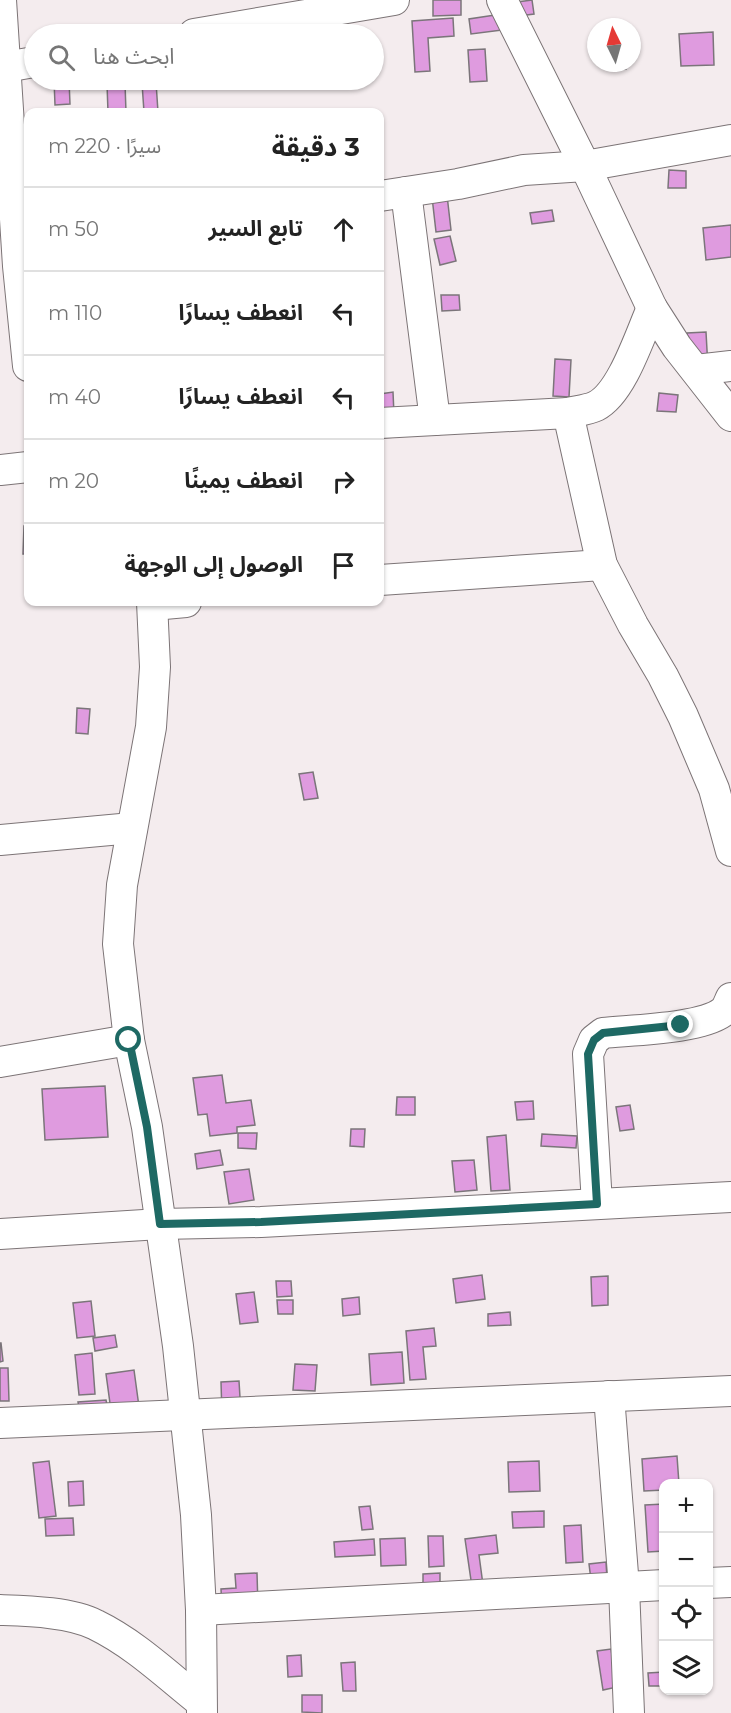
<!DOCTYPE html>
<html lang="ar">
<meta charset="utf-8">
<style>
:root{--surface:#fff;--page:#f6f6f6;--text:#222;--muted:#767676;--line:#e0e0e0}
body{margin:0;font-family:Montserrat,"Noto Sans Arabic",sans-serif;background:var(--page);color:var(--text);direction:rtl}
.controls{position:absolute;right:18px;bottom:18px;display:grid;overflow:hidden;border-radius:12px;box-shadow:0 2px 4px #0004}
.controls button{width:54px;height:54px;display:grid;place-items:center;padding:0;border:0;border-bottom:2px solid var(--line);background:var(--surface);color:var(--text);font:30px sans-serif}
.compass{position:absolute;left:587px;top:18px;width:54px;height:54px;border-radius:50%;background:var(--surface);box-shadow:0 2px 4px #0004;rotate:355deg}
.stop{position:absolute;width:18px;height:18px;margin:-14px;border:4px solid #1e6964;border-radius:50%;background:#fff}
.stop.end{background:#1e6964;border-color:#fff;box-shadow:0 2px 6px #0008}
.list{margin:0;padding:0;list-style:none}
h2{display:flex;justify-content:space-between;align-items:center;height:78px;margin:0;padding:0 24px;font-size:26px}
h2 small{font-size:20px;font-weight:400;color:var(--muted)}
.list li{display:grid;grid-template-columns:39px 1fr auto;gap:18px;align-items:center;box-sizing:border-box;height:84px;padding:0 24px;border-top:2px solid var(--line)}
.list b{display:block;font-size:22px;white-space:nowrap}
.list em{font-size:20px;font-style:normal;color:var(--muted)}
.icon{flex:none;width:33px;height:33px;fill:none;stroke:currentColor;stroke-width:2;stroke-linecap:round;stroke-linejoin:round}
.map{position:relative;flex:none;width:731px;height:1713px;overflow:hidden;direction:ltr}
.search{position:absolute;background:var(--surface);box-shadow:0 2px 4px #0004;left:24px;top:24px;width:360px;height:66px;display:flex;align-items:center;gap:15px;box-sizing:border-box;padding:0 21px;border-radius:33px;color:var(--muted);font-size:22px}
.panel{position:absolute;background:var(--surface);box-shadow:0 2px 4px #0004;left:24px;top:108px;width:360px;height:498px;border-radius:12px;direction:rtl}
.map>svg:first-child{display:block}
</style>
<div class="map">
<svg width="731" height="1713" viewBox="0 0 731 1713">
<rect width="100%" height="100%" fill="#f4ecee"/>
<g fill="#df9bdf" stroke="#7b757a" stroke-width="1.5">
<polygon points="433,0 461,0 461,15 433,16"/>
<polygon points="532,0 534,14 519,16 517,2"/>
<polygon points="508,13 510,29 471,34 469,19"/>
<polygon points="453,18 454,36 428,38 430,71 415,72 412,21"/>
<polygon points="713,32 714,65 681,66 679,34"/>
<polygon points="485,49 487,81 470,82 468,50"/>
<polygon points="610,63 626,63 626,69 611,70"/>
<polygon points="54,80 69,80 70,104 55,105"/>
<polygon points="72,80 90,80 90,81 72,82"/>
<polygon points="156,82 158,112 144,112 142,83"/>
<polygon points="125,83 126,112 108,112 107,84"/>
<polygon points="669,170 686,171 686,188 668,188"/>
<polygon points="447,195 451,230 436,232 432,197"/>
<polygon points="552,210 554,221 532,224 530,213"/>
<polygon points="731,225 731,257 706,260 703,228"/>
<polygon points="450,236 456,261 440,265 434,239"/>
<polygon points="441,295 459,295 460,310 442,311"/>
<polygon points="706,332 708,368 688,369 687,333"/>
<polygon points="555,359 571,360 569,397 553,396"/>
<polygon points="393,392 395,437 382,438 380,394"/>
<polygon points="659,393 678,395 676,412 657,411"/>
<polygon points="24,526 28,526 28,554 23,554"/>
<polygon points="77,708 90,709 88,734 76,733"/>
<polygon points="313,772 318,798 304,800 299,774"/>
<polygon points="222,1075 226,1103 251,1100 255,1125 237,1127 237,1133 210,1136 207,1114 198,1115 193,1078"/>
<polygon points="105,1086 108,1137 45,1140 42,1089"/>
<polygon points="397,1097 415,1097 415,1115 396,1115"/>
<polygon points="533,1101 534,1119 517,1120 515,1102"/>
<polygon points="630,1105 634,1129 620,1131 616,1107"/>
<polygon points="351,1129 365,1129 364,1147 350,1146"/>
<polygon points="238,1133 257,1133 256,1149 238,1148"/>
<polygon points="542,1134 577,1136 576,1148 541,1146"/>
<polygon points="506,1135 510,1190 491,1191 487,1137"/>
<polygon points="220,1150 223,1165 197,1169 195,1154"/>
<polygon points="474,1160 477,1190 455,1192 452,1161"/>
<polygon points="249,1169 254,1200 229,1204 224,1172"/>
<polygon points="482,1275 485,1299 456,1303 453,1279"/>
<polygon points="608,1276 608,1305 592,1306 591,1277"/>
<polygon points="276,1281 291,1281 292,1296 277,1297"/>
<polygon points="254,1292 258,1322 240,1324 236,1294"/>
<polygon points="359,1297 360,1314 343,1316 342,1299"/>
<polygon points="277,1300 293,1300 293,1314 278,1314"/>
<polygon points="91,1301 95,1336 77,1338 73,1303"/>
<polygon points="510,1312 511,1325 488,1326 488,1314"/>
<polygon points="434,1328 436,1346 423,1347 426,1379 410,1380 406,1331"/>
<polygon points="115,1335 117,1347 95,1351 93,1338"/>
<polygon points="0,1343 1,1343 3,1361 0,1362"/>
<polygon points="402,1352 404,1383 371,1385 369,1354"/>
<polygon points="92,1353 95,1394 79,1395 75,1355"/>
<polygon points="295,1364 317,1365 315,1391 293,1390"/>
<polygon points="0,1368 8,1368 9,1401 0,1401"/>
<polygon points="134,1370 140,1414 112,1418 106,1374"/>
<polygon points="239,1381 241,1414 222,1415 221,1382"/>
<polygon points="106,1400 109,1416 81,1419 78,1402"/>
<polygon points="677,1456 679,1484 664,1484 664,1490 644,1491 642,1459"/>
<polygon points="49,1461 56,1516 39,1518 33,1463"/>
<polygon points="539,1461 540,1491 509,1492 508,1462"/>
<polygon points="83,1481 84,1505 69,1506 68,1482"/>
<polygon points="664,1504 664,1551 648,1552 645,1505"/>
<polygon points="370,1506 373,1529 362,1530 359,1507"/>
<polygon points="544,1511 544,1527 513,1528 512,1512"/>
<polygon points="73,1518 74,1535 46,1536 45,1519"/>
<polygon points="581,1525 583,1562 566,1563 564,1526"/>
<polygon points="496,1535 498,1553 479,1555 483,1585 472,1587 465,1539"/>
<polygon points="428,1536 443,1536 444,1566 429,1567"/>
<polygon points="405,1538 406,1565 381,1566 380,1539"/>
<polygon points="374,1539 375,1555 335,1557 334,1542"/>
<polygon points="606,1562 607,1579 591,1580 589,1564"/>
<polygon points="257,1573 258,1607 222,1608 221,1589 236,1588 235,1574"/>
<polygon points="440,1573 440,1587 423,1588 423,1574"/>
<polygon points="611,1649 617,1687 603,1690 597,1651"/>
<polygon points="301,1655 302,1676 288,1677 287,1656"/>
<polygon points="355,1662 356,1691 343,1691 341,1663"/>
<polygon points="664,1672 664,1686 649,1686 648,1673"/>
<polygon points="302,1695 322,1695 322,1713 302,1712"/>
</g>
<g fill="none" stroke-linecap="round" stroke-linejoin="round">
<defs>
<g id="minor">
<polyline points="1,0 18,266 28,366"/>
<polyline points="502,0 585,166 652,308 677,347 731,416"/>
<polyline points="194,34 394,0"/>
<polyline points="0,68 34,62"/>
<polyline points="406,192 435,420"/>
<polyline points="380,196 458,184 524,170 585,166 731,140"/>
<polyline points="696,370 731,366"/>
<path d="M568,413C576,411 588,410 596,406C622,393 640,335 652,308"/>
<polyline points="380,423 568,413 602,565 633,625 663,676 683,716 714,789 731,851"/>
<polyline points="0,470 28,467"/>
<polyline points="380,580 602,565"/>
<polyline points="152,602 155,667 151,727 122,885 118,944 129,1040 147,1127 178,1346 196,1515 201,1610 202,1713"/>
<polyline points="153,605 186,602"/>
<polyline points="0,840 132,828"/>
<polyline points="0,1062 129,1040"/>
<path d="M597,1204L588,1054L594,1040L603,1033C631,1030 703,1029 724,1011C727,1008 729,1002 731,998"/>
<polyline points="0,1234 160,1224 261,1222 731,1197"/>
<polyline points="609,1396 624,1587 629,1713"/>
<polyline points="0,1423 731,1391"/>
<polyline points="708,1583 731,1582"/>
<path d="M0,1610C28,1611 71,1612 96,1625C135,1644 168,1676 201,1702"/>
<polyline points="201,1610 664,1585"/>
</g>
</defs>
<use href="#minor" stroke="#7c7476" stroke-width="32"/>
<use href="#minor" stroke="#fff" stroke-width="30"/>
</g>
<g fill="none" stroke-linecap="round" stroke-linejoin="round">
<polyline stroke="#1e6964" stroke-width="8" points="129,1040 147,1127 160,1224 261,1222 597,1204 588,1054 594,1040 603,1033 681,1025"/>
</g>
</svg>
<div class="controls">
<button>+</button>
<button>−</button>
<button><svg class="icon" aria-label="locate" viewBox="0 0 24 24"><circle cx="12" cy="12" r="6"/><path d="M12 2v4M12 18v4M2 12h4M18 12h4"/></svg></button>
<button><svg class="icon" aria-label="layers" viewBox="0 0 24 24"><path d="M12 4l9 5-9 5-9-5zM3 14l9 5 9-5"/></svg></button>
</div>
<svg class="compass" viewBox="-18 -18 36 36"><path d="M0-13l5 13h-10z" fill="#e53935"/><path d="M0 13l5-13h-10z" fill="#767676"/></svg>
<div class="stop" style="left:129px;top:1040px"></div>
<div class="stop end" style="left:681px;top:1025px"></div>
<div class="search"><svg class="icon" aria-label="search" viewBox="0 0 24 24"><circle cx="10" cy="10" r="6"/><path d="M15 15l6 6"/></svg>ابحث هنا</div>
<section class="panel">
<h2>3 دقيقة<small>سيرًا · 220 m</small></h2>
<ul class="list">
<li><svg class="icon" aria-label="ahead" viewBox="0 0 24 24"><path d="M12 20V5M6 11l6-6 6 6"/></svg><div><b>تابع السير</b></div><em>50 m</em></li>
<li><svg class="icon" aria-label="left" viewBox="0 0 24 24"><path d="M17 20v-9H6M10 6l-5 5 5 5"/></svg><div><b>انعطف يسارًا</b></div><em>110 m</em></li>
<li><svg class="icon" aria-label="left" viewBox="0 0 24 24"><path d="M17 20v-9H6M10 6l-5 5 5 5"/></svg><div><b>انعطف يسارًا</b></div><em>40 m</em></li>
<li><svg class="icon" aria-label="right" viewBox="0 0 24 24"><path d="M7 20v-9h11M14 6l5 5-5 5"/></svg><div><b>انعطف يمينًا</b></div><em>20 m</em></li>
<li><svg class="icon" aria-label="arrive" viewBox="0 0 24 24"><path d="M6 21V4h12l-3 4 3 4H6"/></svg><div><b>الوصول إلى الوجهة</b></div></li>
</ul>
</section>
</div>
